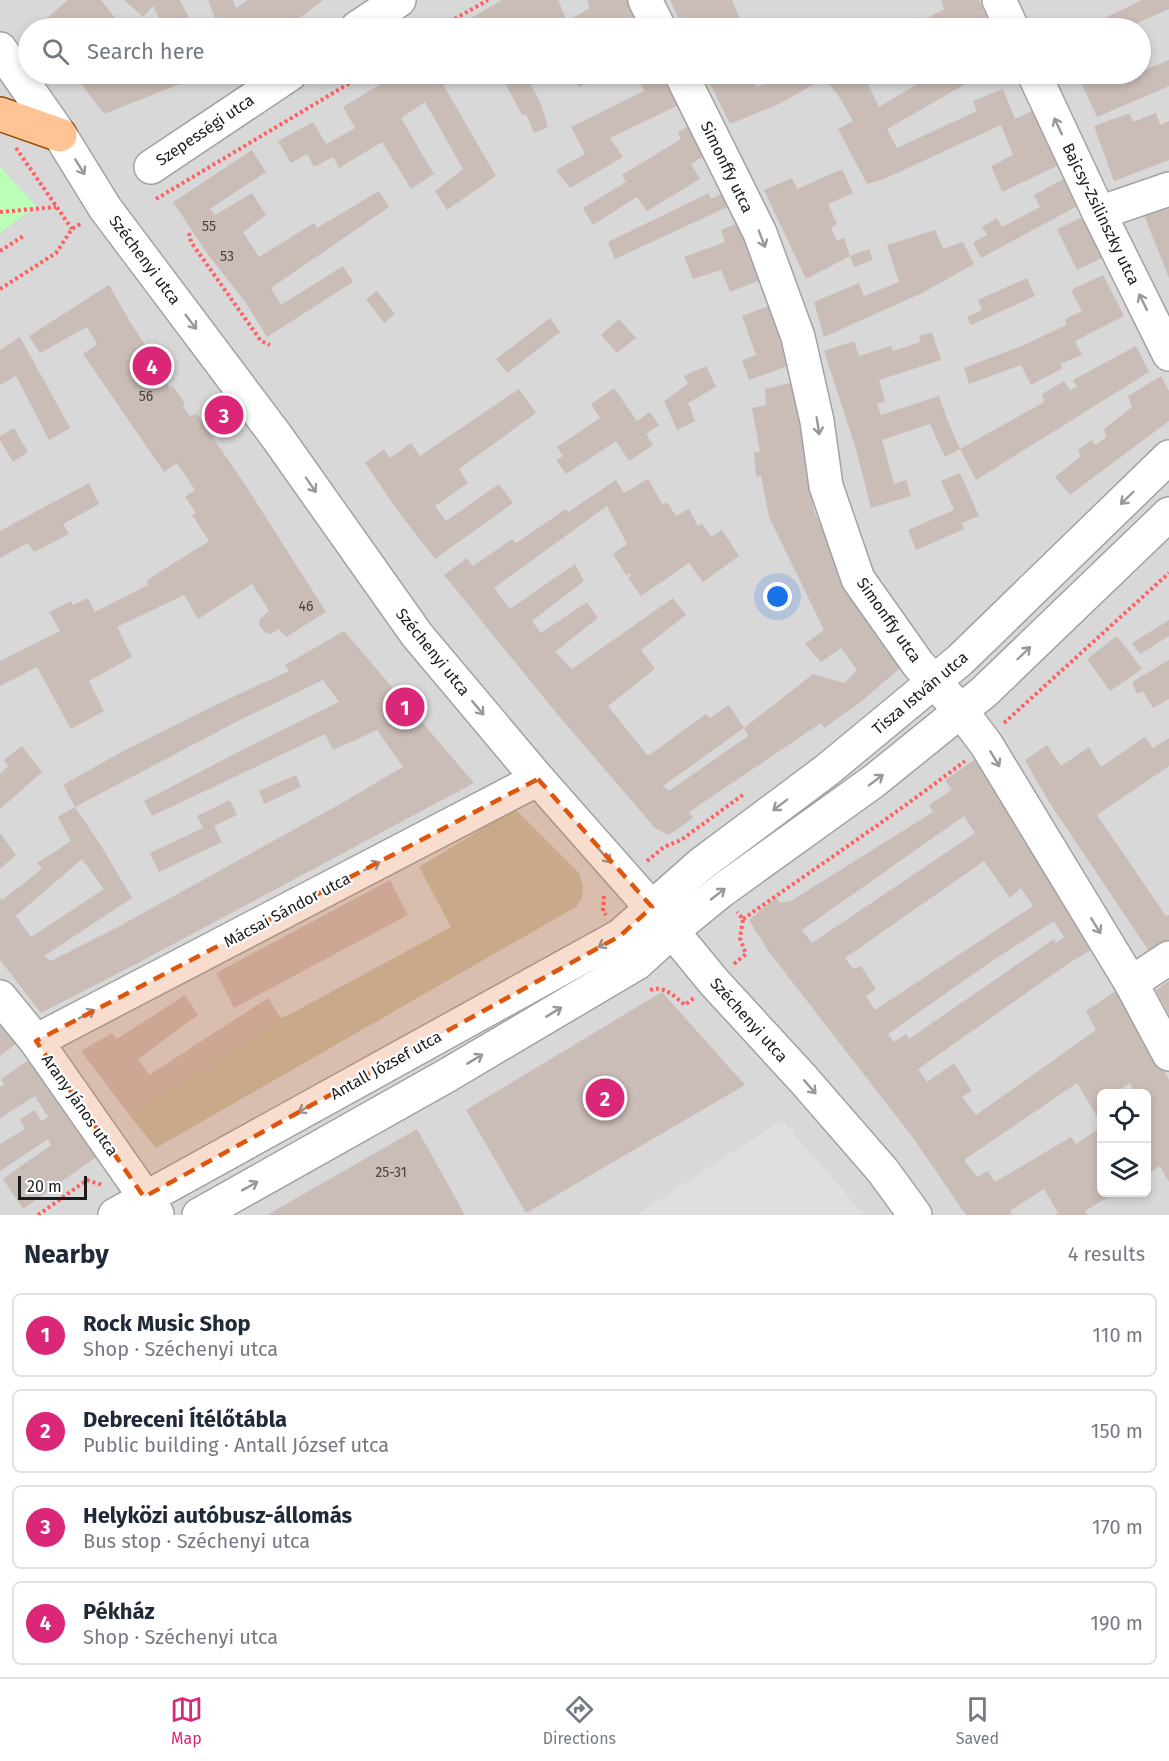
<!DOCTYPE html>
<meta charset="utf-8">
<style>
:root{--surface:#fff;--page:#f6f6f7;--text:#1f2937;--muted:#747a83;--line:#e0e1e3;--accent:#db2777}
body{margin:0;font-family:"Fira Sans",sans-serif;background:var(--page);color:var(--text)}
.controls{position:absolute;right:18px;bottom:18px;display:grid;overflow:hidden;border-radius:9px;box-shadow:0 3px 9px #0003}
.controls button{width:54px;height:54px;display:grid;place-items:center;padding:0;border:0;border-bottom:2px solid var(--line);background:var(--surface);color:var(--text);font:30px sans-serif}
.scale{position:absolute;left:18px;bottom:15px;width:69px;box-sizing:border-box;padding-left:6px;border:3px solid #1b1b1b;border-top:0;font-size:16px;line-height:21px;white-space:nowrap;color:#1b1b1b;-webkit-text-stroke:4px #fff;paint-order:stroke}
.you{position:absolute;left:778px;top:597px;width:21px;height:21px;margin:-15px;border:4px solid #fff;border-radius:50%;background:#1a73e8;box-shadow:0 0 0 9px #1a73e833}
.badge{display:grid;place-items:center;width:39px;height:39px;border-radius:50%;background:var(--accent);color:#fff;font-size:20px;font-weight:700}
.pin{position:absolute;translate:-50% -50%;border:3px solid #fff;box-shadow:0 2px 6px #0006}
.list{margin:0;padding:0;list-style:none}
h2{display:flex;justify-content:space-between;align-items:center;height:78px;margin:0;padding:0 24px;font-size:26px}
h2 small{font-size:20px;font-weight:400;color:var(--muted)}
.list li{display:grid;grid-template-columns:39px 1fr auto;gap:18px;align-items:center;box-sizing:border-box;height:84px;margin:0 12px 12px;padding:0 12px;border:2px solid var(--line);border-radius:9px}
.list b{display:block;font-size:22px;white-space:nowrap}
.list p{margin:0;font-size:20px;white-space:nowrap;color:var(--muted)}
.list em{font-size:20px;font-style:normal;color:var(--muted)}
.icon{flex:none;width:33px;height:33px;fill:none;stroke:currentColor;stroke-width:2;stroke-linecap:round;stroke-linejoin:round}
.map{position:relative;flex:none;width:1169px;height:1215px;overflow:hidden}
.search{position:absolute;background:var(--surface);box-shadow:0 3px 9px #0003;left:18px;right:18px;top:18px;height:66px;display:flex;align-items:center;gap:15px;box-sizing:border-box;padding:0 21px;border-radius:33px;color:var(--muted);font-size:22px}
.sheet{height:462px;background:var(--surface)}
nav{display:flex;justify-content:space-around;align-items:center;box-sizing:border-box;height:84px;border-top:2px solid var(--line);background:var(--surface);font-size:16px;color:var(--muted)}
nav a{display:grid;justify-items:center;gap:3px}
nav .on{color:var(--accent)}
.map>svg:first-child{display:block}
</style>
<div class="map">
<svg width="1169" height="1215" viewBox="0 0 1169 1215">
<rect width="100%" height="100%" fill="#eee7e0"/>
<path fill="#d9d8d8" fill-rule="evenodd" d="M0,0H1169V1215H0ZM28,28H1140V74H28ZM1102,1094H1146V1192H1102Z"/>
<polygon fill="#c3c0ab" points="515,809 579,873 583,886 582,898 576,907 156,1148 130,1116 281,1018 298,1010 451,927 419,867"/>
<polygon fill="#bafeb7" points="0,167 36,206 0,233"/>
<polygon fill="#dfdfdf" points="782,1120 864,1215 636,1215"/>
<g fill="#cabcb6" fill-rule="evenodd">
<polygon points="68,0 101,0 123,28 91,28 83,18 71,27 72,28 42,28 39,25"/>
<polygon points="124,0 180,0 194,28 164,28 153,6 143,17"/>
<polygon points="208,0 233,0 236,8 248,0 323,0 287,28 211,28 218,26"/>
<polygon points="502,0 558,0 567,21 590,8 587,0 630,0 642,28 468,28 464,22"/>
<polygon points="670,0 732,0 744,28 683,28"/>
<polygon points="941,0 979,0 993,28 895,28 913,17 917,24 944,9"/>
<polygon points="1142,0 1169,0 1169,9 1126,28 1078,28 1107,17"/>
<polygon points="1169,60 1169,86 1097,117 1077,74 1116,74 1119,81 1136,74 1140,74 1140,72"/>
<polygon points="74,74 107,74 115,84 127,75 126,74 205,74 104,114"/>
<polygon points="397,74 437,74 496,176 447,210 435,191 463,169 425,102 401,118 434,174 411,189 382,142 339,168 333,157 314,167 307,154 291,163 278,141 313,122 326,144 355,128 343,107"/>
<polygon points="493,74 525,74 541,104 548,127 534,133 526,114 522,115 504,81 499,84"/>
<polygon points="572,74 604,74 579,87"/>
<polygon points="636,74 671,74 685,102 610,138 623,157 570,188 556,170 585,154 571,127 644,91"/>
<polygon points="705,74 750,74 756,87 773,81 786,74 876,74 866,80 879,107 934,74 983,74 887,129 897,148 977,111 973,101 1003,89 1015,119 1034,110 1059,165 1002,192 991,166 1013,155 1001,125 884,179 867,184 838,129 853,121 839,97 825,78 779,104 730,124"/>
<polygon points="1130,113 1133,122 1156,113 1160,125 1169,121 1169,160 1114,181 1094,126"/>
<polygon points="697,121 711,152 691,164 700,179 647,211 637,197 593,225 583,208 626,182 622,175 681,139 678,132"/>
<polygon points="252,150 266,172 210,209 215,215 252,193 266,215 243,232 259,257 314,223 317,228 379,191 389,207 271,288 281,305 343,266 353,282 267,337 246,303 207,253 173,202"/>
<polygon points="842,169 853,193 828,204 837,224 831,228 837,241 844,238 850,256 869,249 873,260 854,267 850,256 806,279 764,190 792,178 797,189"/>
<polygon points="1067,177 1081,204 981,258 973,243 987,235 982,227 997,218 1002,227 1040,207 1034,195"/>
<polygon points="729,190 736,203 615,259 608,242 709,193 711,199"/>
<polygon points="1169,207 1169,278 1144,215"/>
<polygon points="1085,216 1104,257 1077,270 1057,229"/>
<polygon points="744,221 768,277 730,292 721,270 693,279 684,257 725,242 721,230"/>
<polygon points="935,230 943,249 963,242 974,264 922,293 824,337 814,302 859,283 864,296 899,282 887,245"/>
<polygon points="1103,275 1124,316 1075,341 1082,355 1060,364 1063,368 1031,385 1021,365 969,384 964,368 1024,345 1066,325 1065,319 1082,311 1071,290"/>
<polygon points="1027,278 1035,296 971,325 967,317 982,310 978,300"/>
<polygon points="109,285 130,322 147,348 145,350 152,361 155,360 167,377 164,379 170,388 173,386 185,404 183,406 190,417 196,413 244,483 326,612 286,637 279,629 271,634 264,632 259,625 260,619 269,611 252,584 198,619 184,595 117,627 132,657 89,681 104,711 71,729 37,667 0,686 0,661 60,631 49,612 71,601 73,605 88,598 95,612 148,585 147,580 209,541 192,515 196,513 185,497 195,490 177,463 164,472 83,354 97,344 87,327 40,353 29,336"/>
<polygon points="377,291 395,314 384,323 366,299"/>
<polygon points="771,305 793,364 749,380 742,360 756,355 742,316"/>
<polygon points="550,318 560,332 507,373 496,359"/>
<polygon points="619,319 636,338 617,353 601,335"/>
<polygon points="932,332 941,360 879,380 885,401 877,404 881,415 939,396 947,419 960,449 945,457 930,424 882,440 894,484 906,480 911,496 871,508 856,449 824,351 854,341 859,356 891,346 893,351 921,342 919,336"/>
<polygon points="20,337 70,428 49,440 16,376 0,385 0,350"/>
<polygon points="1136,346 1149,372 976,480 960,449 1044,402 1042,394 1064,381 1070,390 1077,387 1073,380"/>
<polygon points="706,366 716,387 688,403 695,421 677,430 664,401 688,384 684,376"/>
<polygon points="1161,376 1169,391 1169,421 1070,495 1055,477 1081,456 1078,450 1091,440 1096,445 1106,437 1104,429 1132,407 1128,396"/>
<polygon points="794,382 814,511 859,604 905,664 858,704 824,728 821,723 689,812 693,818 669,835 655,828 558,715 444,575 467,558 473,566 512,539 516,543 566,509 568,512 616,480 624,493 648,479 663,505 667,502 676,516 689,509 698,526 702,524 711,537 722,530 739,556 703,582 689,563 641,596 628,578 631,576 629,573 626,575 613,554 627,544 607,506 494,588 510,609 575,564 584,581 532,621 541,633 587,602 598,618 555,652 572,669 673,598 686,615 641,650 655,669 608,706 648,756 706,714 710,718 729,705 744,728 663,786 669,791 748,736 744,728 813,674 844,683 857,670 841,648 821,662 805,644 824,630 769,517 761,476 756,477 754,452 760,452 752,408 766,405 765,389"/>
<polygon points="614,388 637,421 650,412 659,425 646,434 653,445 629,461 616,441 566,474 556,460 563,456 557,447 600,418 591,404"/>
<polygon points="519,389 536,413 459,469 468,483 435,506 446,521 499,484 513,503 435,559 398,511 365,463 384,449 390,458 411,443 420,456"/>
<polygon points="14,428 28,452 13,462 0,440 0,436"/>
<polygon points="960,473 979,516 962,523 964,529 916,550 908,530 954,510 941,481"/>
<polygon points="89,483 99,504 63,524 69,534 34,552 28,543 0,558 0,531"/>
<polygon points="1169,620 1169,636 1140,654 1132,643"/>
<path d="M344,631L474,783L136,964L41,1013L0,960V898L2,900L42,869L37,863L71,841L58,817L75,807L63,785L123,751L222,702L289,671L285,665ZM323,680L339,702L244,749L144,801L152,816L325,734L333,750L377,730L403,767L340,804L116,928L51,961L44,956L132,898L100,844L75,807L236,722ZM82,859L104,889L31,937L16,916Z"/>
<polygon points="1117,636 1142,669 1110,691 1087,659"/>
<polygon points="1169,660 1169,699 1153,708 1143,691 1137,694 1132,682"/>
<polygon points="1145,737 1153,748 1169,738 1169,766 1097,815 1166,916 1169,915 1169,941 1151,954 1049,802 1025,760 1047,745 1061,766 1089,747 1101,767"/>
<polygon points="22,746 42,772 0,809 0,774 8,766 4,760"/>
<path d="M977,758L999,792L1022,835L1095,948L1069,963L918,1069L927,1082L954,1063L972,1091L962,1097L976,1115L1096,1030L1086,1011L1120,988L1169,1080V1182L1160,1166L1146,1174V1094H1135L1130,1083L1113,1094H1101V1123L1077,1083L964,1160L977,1177L988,1171L995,1182L1071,1137L1076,1144L1101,1127V1192H1116L1085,1211L1088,1215H1054L1058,1213L1044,1189L1010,1211L1012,1215H966L911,1135L769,952L749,920L776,897L780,903L791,901L933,812L929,805L952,790L945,780ZM964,816L975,833L812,943L802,930ZM984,861L1010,898L1021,888L1033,906L875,1010L866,996L876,989L861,966L853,969L845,958ZM1054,921L1064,937L1056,943L1054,939L909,1039L906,1034L894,1042L888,1034L989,963Z"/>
<polygon points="296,775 301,787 264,804 259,791"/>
<polygon points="230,800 237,815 214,826 222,842 159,872 150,853 203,828 197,816"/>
<polygon points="0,833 16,855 0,869"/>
<polygon points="390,880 408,915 234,1008 216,973"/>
<polygon points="1169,981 1169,1015 1156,990"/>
<polygon points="662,992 745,1085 526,1213 466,1110"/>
<polygon points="185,995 198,1015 138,1059 149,1075 268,998 281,1018 130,1116 81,1051 112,1033 117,1039"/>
<polygon points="0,1022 16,1044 0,1056"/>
<polygon points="30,1059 96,1155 96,1157 23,1209 3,1179 51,1145 48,1139 0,1171 0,1144 25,1129 20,1119 35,1110 41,1121 48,1117 35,1096 0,1118 0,1087 4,1085 1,1079"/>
<polygon points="417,1129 465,1215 267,1215"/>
</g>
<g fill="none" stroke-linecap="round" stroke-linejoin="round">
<defs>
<g id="minor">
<polyline points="645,0 659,28"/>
<polyline points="999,0 1012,28"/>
<polyline points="357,28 399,0"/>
<polyline points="0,49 60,135 105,208 277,437 417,635 538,779 672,931 714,982 804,1080 883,1171 915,1215"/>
<polyline points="681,74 760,233 798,337 817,421 826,486 858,579 918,664 961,711 986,744 1131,983 1169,1054"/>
<polyline points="1034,74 1099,213 1169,354"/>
<polyline points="151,167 290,74"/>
<polyline points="1099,213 1169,189"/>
<polyline points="1131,983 1169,958"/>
<polyline points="0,997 36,1041 157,1214"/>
<polyline points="36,1041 538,779"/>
<polyline points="115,1215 620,936 700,865 827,770 960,660 1169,457"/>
<polyline points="199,1215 446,1076 637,963 672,931 721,891 874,781 984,692 1169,514"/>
</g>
<polyline id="major" points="0,114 60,135"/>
</defs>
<use href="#minor" stroke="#a2a2a2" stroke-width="36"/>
<use href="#major" stroke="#935000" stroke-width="36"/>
<g stroke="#ff6063" stroke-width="4" stroke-dasharray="3 3" stroke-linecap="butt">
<polyline points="439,28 488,0"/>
<polyline points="16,148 72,229"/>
<polyline points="156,199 365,74"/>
<polyline points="0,212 56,207"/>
<polyline points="189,233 191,242 261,341 270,345"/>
<polyline points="0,251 25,235"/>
<polyline points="0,289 56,253 72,229 82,223"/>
<polyline points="1004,723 1169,573"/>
<polyline points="647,861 664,847 681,840 744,794"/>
<polyline points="604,896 603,911 606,915"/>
<path d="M743,919C817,867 893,816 965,761"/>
<polyline points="734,964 746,954 740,938 743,919 737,912"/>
<path d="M650,990C664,985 674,996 685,1005L694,998"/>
<polyline points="38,1215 87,1180 102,1185"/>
</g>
<use href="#minor" stroke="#fff" stroke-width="33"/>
<use href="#major" stroke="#ffc394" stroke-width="33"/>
</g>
<defs><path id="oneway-shaft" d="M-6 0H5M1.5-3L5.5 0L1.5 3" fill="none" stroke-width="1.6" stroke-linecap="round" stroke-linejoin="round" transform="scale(1.5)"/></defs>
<g stroke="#989898">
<use href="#oneway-shaft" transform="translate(1058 126) rotate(-115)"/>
<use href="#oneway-shaft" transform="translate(80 167) rotate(58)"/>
<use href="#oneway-shaft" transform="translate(762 239) rotate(69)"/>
<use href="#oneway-shaft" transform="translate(1143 302) rotate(-116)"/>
<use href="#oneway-shaft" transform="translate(191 322) rotate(53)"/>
<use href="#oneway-shaft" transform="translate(818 426) rotate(81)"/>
<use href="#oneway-shaft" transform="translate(311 485) rotate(55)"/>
<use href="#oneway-shaft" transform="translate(1127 498) rotate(136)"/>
<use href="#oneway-shaft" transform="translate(1024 653) rotate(-44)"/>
<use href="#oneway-shaft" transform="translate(478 708) rotate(50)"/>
<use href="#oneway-shaft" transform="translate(995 759) rotate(59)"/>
<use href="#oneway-shaft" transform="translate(876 780) rotate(-37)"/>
<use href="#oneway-shaft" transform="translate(780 805) rotate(143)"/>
<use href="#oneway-shaft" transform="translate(605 856) rotate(49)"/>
<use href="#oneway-shaft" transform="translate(372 866) rotate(-28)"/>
<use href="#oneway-shaft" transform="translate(718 894) rotate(-38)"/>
<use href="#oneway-shaft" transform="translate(1096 926) rotate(58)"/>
<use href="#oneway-shaft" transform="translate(606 943) rotate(151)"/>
<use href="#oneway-shaft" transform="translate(554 1012) rotate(-31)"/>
<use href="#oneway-shaft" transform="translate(87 1014) rotate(-28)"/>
<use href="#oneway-shaft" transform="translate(475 1059) rotate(-31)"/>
<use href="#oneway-shaft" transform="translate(810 1087) rotate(49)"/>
<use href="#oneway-shaft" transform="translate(306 1108) rotate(151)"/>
<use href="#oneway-shaft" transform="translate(250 1186) rotate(-29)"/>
</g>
<path fill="#de560d" fill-opacity="0.2" stroke="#de560d" stroke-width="4.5" stroke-dasharray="12 8" stroke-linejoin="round" d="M538,779L652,907L620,936L144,1197L36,1041Z"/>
<g text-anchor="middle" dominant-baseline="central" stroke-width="4.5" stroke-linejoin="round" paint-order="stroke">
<g font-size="14" fill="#474342">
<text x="209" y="226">55</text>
<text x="227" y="256">53</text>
<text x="146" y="396">56</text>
<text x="306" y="606">46</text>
<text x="391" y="1172">25-31</text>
</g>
<g font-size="16" fill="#1b1b1b" stroke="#fff">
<text transform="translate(205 130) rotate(-34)">Szepességi utca</text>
<text transform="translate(727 167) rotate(64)">Simonffy utca</text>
<text transform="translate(1101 214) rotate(64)">Bajcsy-Zsilinszky utca</text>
<text transform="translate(145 260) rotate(53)">Széchenyi utca</text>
<text transform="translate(889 620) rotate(55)">Simonffy utca</text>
<text transform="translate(433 652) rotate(51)">Széchenyi utca</text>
<text transform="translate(920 693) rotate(-40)">Tisza István utca</text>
<text transform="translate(287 910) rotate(-28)">Mácsai Sándor utca</text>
<text transform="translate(749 1020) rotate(48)">Széchenyi utca</text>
<text transform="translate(386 1065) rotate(-29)">Antall József utca</text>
<text transform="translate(80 1105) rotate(55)">Arany János utca</text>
</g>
</g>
</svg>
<div class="controls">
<button><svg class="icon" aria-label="locate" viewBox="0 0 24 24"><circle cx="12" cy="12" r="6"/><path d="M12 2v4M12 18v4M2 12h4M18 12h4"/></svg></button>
<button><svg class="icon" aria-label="layers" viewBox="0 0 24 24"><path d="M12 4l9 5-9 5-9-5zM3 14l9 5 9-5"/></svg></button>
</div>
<div class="scale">20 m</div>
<div class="you"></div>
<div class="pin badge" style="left:405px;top:707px">1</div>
<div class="pin badge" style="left:605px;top:1098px">2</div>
<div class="pin badge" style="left:224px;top:415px">3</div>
<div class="pin badge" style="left:152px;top:366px">4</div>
<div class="search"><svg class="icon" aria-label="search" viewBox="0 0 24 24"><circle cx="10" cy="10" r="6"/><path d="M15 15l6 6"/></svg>Search here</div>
</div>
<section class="sheet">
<h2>Nearby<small>4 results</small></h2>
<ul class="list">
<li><span class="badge">1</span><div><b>Rock Music Shop</b><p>Shop · Széchenyi utca</p></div><em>110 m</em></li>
<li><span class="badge">2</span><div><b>Debreceni Ítélőtábla</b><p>Public building · Antall József utca</p></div><em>150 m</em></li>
<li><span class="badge">3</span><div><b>Helyközi autóbusz-állomás</b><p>Bus stop · Széchenyi utca</p></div><em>170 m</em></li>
<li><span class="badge">4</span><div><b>Pékház</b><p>Shop · Széchenyi utca</p></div><em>190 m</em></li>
</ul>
</section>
<nav>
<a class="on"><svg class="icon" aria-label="map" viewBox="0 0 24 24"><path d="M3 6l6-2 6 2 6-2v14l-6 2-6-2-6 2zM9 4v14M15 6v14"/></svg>Map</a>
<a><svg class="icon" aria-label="directions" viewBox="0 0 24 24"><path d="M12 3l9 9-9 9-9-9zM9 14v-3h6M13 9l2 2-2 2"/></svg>Directions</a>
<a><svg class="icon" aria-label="saved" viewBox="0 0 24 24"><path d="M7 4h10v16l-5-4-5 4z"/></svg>Saved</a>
</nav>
